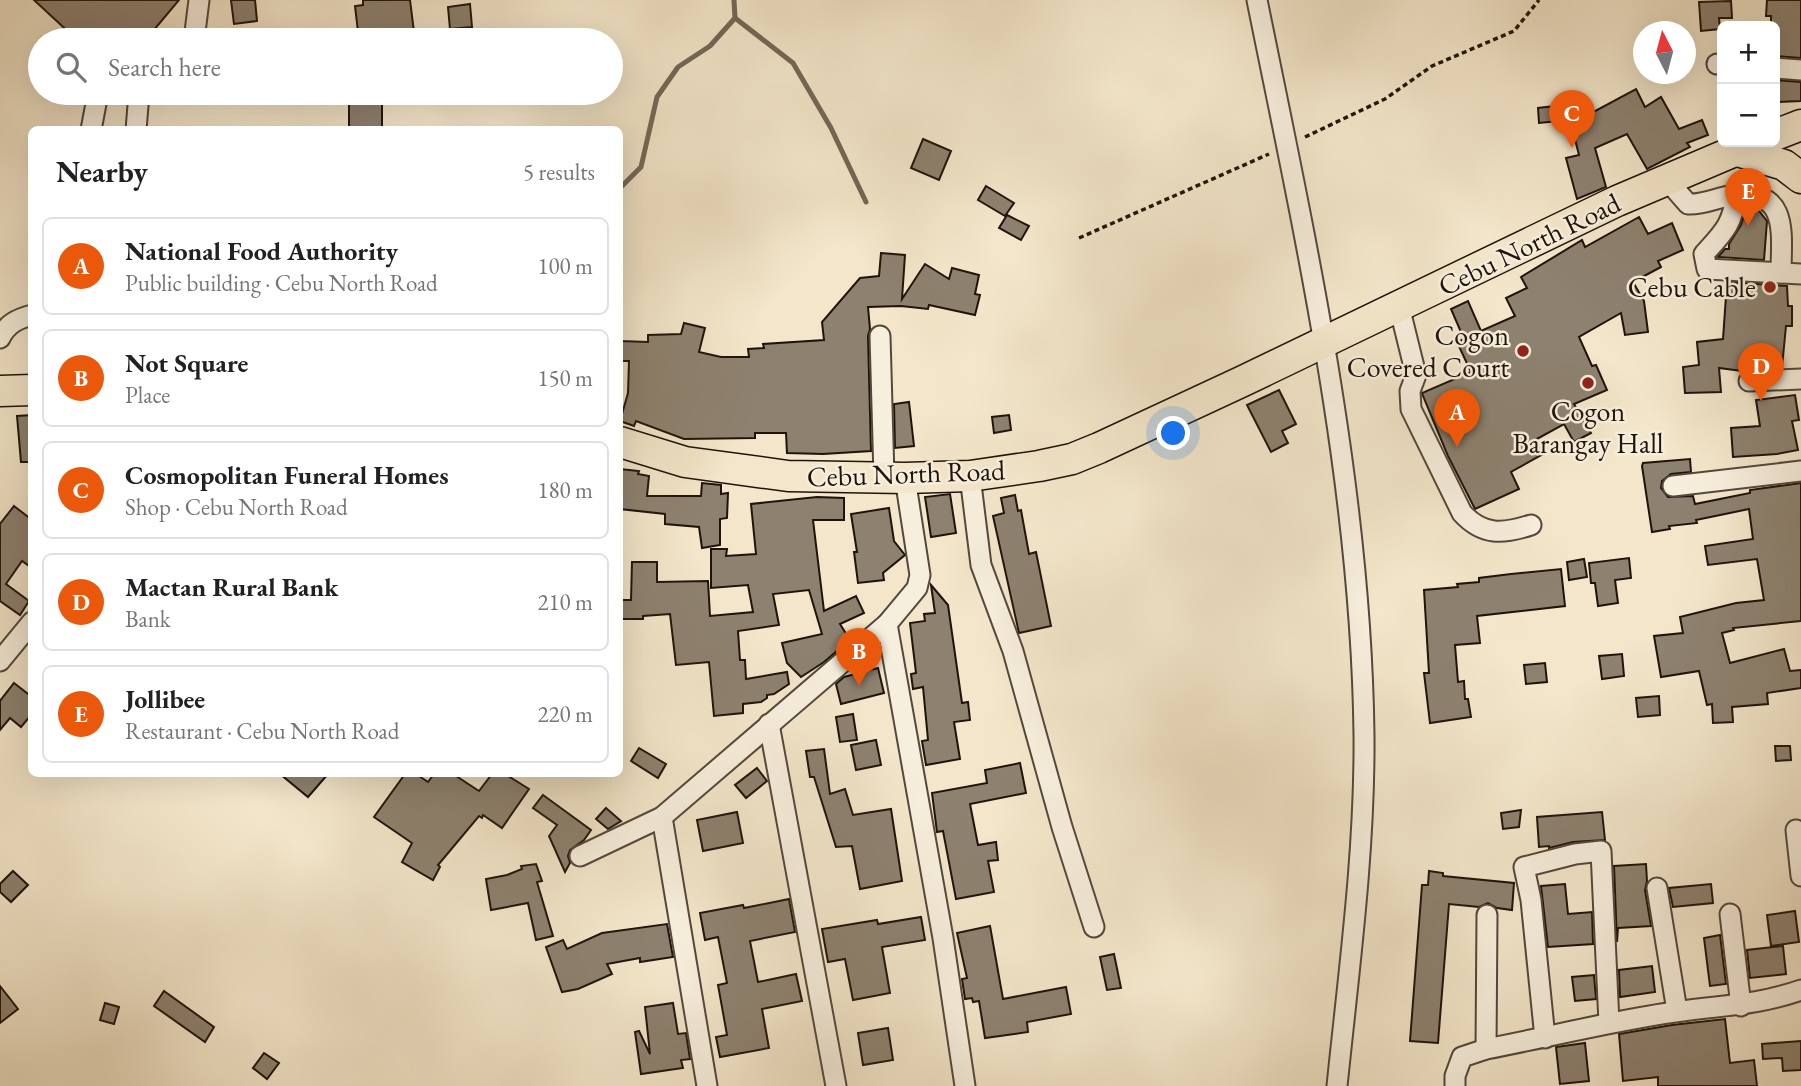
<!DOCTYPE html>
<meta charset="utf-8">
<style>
:root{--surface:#fff;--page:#f6f6f6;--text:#202124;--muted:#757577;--line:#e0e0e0;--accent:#ea580c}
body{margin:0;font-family:"EB Garamond",serif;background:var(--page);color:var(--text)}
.controls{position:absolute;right:21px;top:21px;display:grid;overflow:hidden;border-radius:10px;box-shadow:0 7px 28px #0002}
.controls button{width:63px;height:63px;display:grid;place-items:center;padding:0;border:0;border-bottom:2px solid var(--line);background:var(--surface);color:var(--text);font:35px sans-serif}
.compass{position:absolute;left:1633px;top:21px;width:63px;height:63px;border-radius:50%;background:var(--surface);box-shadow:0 7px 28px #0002;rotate:354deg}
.you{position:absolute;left:1174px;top:434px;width:24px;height:24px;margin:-18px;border:5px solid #fff;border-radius:50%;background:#1a73e8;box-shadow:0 0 0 10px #1a73e833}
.badge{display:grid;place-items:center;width:46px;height:46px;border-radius:50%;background:var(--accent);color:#fff;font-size:23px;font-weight:700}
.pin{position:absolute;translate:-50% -58px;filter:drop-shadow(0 2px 4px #0008)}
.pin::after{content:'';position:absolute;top:37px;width:24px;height:21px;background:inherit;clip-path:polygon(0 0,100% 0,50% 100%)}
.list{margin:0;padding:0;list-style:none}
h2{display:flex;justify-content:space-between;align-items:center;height:91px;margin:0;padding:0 28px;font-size:30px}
h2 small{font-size:23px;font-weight:400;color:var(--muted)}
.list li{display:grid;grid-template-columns:46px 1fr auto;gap:21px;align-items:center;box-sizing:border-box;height:98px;margin:0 14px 14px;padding:0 14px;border:2px solid var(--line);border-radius:10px}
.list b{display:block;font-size:26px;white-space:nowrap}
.list p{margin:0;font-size:23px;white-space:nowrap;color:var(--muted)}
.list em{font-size:23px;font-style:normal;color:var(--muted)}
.icon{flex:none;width:38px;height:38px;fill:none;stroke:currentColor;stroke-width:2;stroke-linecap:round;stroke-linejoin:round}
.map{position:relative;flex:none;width:1801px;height:1086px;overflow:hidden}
.search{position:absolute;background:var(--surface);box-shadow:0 7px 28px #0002;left:28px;top:28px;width:595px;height:77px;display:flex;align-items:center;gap:18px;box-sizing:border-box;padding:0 24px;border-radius:38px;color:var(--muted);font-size:26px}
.panel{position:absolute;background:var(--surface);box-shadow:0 7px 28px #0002;left:28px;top:126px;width:595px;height:651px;border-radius:10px}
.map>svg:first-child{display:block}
</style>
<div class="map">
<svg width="1801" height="1086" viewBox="0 0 1801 1086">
<rect width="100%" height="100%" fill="#f3e6ca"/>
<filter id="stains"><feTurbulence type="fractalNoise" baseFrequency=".00286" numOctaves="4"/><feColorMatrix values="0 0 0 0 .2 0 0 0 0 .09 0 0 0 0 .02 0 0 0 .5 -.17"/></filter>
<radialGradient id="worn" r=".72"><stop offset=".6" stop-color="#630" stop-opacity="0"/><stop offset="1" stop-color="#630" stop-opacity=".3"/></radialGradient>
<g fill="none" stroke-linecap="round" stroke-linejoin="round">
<g stroke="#736757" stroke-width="5">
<polyline points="735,18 793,63 831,128 866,202"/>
<polyline points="620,188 641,167 657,97 678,67 710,46 735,18 734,0"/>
</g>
</g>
<g fill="#8d816f" stroke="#1f140c" stroke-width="2">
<polygon points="34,0 179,0 153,31 140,33 140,40 75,38"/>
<polygon points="231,0 255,0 257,21 234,24"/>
<polygon points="363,0 410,0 415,40 359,40 355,6 363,5"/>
<polygon points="1767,0 1801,0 1801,58 1775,56 1775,26 1771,26 1771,16 1766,16"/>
<polygon points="1731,1 1732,18 1719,18 1720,29 1701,31 1699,2"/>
<polygon points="470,4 472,27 450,29 448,7"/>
<polygon points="1775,80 1801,82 1801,101 1775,102"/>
<polygon points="1636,89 1645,107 1661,97 1679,129 1702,120 1708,135 1687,143 1690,147 1647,169 1627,134 1595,148 1606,187 1577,199 1566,158 1579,155 1570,120 1539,123 1538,108 1573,104 1573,108 1583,105 1586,116"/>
<polygon points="361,93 382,93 382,128 349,128 349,100 362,99"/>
<polygon points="923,139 951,151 939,180 911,168"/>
<polygon points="986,186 1014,203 1005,216 978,200"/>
<polygon points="1746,208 1759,211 1767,221 1764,260 1718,257 1725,249 1729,249 1729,244 1741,225"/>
<polygon points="1007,215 1029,226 1021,240 999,228"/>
<polygon points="1639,217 1648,234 1672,223 1683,250 1658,261 1661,267 1633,282 1644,301 1648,332 1625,335 1621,313 1579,337 1592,366 1596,365 1607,390 1574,404 1591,433 1574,442 1564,424 1535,440 1543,454 1511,472 1519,489 1475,509 1448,456 1423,396 1422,393 1471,372 1457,342 1464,339 1451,309 1468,301 1481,331 1515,316 1506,298 1527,288 1521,277 1582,240 1585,247"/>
<polygon points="881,253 905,255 902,299 925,264 949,279 952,268 979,275 975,294 980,295 975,315 929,305 928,309 901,306 868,307 870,329 868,336 871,451 823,454 787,453 786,433 755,433 755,438 684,439 636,421 634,426 620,421 628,393 629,361 620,361 620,341 648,342 648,335 681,334 684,323 705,328 699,352 721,357 749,357 748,349 764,348 763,344 824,340 822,322 860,278 879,276"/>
<polygon points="1727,282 1787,286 1788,306 1792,306 1792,326 1786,326 1782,367 1742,371 1719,368 1721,392 1685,393 1683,367 1699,365 1697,342 1723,339"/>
<polygon points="1279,390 1296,424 1282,431 1288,443 1271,452 1247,405"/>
<polygon points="1795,395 1799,420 1792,421 1798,450 1777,454 1733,457 1731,428 1760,426 1756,400"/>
<polygon points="909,402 914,446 895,448 894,404"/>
<polygon points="32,415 32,462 21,462 17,416"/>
<polygon points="1009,415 1011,430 994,433 992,417"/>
<polygon points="1690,459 1691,472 1671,474 1662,481 1661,488 1668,497 1693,496 1695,504 1750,493 1750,490 1801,483 1801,621 1733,628 1734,630 1722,633 1730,663 1784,649 1790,671 1801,670 1801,688 1767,693 1768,704 1732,707 1733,722 1713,723 1712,704 1707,705 1699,671 1661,677 1654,636 1683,633 1680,617 1736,603 1764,600 1757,559 1708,565 1705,546 1753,539 1749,509 1696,520 1697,523 1669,526 1670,529 1652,532 1642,466 1643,463"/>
<polygon points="620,469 639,471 638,474 649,476 647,496 701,496 702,483 721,485 721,494 728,493 727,518 720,519 720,545 702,548 699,527 665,524 665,514 620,509"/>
<polygon points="950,494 956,533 931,537 925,497"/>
<polygon points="1015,495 1018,511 1021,510 1029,554 1036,552 1051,626 1019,633 993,516 1004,513 1001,498"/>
<polygon points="817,497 844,498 844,520 813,520 824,611 856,596 864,613 840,624 850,640 824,662 801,677 787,663 782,643 822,634 809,590 773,594 779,625 738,631 740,660 745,660 746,679 787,672 789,684 774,694 767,695 767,698 761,702 743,704 743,713 714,716 709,662 676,665 670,614 643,616 643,619 621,619 621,600 631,600 632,562 657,562 657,582 708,581 710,616 753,612 748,585 711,588 711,549 727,549 726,556 756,554 751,504"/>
<polygon points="14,506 32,520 32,568 22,561 6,584 29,601 20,615 0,601 0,524"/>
<polygon points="889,508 894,541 905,555 883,573 884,580 858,583 854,552 857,552 851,514"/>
<polygon points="1629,558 1631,578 1615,580 1618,603 1598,606 1595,583 1591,583 1589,563"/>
<polygon points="1584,559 1587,577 1569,580 1567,562"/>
<polygon points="1561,569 1565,606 1477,616 1480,643 1455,645 1458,682 1464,681 1465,699 1468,699 1471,717 1430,723 1424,673 1429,673 1424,590 1458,587 1457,584 1479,582 1479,578 1511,574"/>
<polygon points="931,585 948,605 962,703 968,702 970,720 954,722 960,759 926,765 922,741 928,740 923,687 913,689 911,674 916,673 910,623 925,621 924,614 935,613"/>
<polygon points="1622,654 1624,676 1602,679 1599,656"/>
<polygon points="1545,663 1547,682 1526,684 1524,665"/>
<polygon points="878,668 884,693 841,704 836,684 844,677"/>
<polygon points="14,683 32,697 32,714 21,727 10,718 0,730 0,701"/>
<polygon points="1659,696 1660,715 1638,717 1636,698"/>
<polygon points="853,714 857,740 840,742 836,717"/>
<polygon points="876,740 881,765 856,770 851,745"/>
<polygon points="1775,746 1790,746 1791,760 1776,761"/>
<polygon points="639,748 666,764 658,778 631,761"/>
<polygon points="824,749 830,794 845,789 853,815 891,809 902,881 860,889 852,846 836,847 814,777 810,777 806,751"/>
<polygon points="1020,763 1026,793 970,804 978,845 996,842 998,860 988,861 994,892 956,899 943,831 937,832 932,793 987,783 985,770"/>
<polygon points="757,768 767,781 746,798 735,785"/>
<polygon points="280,774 328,774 308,797"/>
<polygon points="405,774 416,774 428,782 434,774 453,774 479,791 492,774 505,774 529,789 502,828 483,815 482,818 479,816 438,865 440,867 433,880 402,862 412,843 374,817"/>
<polygon points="543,795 591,830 584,840 570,850 568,856 570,863 565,872 549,836 557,825 533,808"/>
<polygon points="606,808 621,821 608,829 596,819"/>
<polygon points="1521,810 1519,827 1503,829 1501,813"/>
<polygon points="737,812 743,843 703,851 697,820"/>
<polygon points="1602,812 1605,840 1573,842 1549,848 1549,846 1539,847 1537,817"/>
<polygon points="536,864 542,881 537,882 553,936 536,940 528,903 491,910 486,879 507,875 522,869 521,866"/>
<polygon points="1646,864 1647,881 1645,890 1651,926 1618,928 1617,942 1614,866"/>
<polygon points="13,871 28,885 11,902 0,892 0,884"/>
<polygon points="1429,871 1443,873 1443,876 1514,883 1512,910 1497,908 1488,903 1479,907 1449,904 1438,1043 1410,1041 1422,885 1428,885"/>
<polygon points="1565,884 1568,914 1592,912 1593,944 1548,947 1541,886"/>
<polygon points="1711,884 1713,903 1673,907 1669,888"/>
<polygon points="789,899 795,932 750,941 758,982 796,974 802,1001 762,1009 769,1048 720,1057 716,1037 727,1035 718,985 727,983 718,937 705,940 700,913 743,905 744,908"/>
<polygon points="1795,911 1799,942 1771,946 1767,915"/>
<polygon points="921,917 925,940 882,947 890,993 853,1000 845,959 828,962 822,929 877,920 878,924"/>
<polygon points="667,924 673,957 640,962 640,958 607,964 612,974 578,989 562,992 546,947 563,940 567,949 602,933"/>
<polygon points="990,926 1003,999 1066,987 1071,1014 1027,1022 1028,1032 985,1038 979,1001 973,1002 972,998 965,999 962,979 967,978 957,933"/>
<polygon points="1720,935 1726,984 1710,986 1704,938"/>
<polygon points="1783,946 1786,974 1750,978 1747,950"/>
<polygon points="1114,954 1121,988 1107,990 1100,957"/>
<polygon points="1652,966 1655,992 1620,997 1619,970"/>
<polygon points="1594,975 1596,999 1575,1001 1572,977"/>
<polygon points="0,986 18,1009 0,1023"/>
<polygon points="164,991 214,1027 205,1042 154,1006"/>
<polygon points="105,1003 119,1007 114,1024 100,1020"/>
<polygon points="673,1003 678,1034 686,1033 690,1059 681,1060 683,1068 641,1074 635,1032 639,1031 650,1054 645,1007"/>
<polygon points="1725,1019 1730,1063 1754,1060 1757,1086 1658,1086 1658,1077 1623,1081 1619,1034 1672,1025"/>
<polygon points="888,1028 893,1060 863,1065 858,1033"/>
<polygon points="1801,1041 1801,1070 1783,1071 1782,1058 1763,1059 1762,1044"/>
<polygon points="1585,1043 1589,1081 1560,1084 1556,1047"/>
<polygon points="264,1053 279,1063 267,1079 253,1068"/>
</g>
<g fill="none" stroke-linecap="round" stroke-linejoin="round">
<defs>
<g id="minor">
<path d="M1257,0C1306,242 1361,487 1364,735C1365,852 1349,969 1337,1086"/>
<polyline points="194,40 199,0"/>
<polyline points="1717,64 1722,64"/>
<polyline points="1775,68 1801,70"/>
<polyline points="91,130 98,93"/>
<polyline points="136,130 139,93"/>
<path d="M1667,180L1688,204C1706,205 1719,196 1736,195C1790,190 1781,236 1781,273"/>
<path d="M1736,195C1733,224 1723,233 1704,254L1707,269L1801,274"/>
<path d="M1399,306L1416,375L1410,391L1411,409L1462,513C1483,536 1503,534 1531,525"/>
<polyline points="880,336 884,477"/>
<path d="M0,338C7,324 17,319 32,315"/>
<polyline points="1749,381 1801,379"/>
<polyline points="970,476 981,565 1013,651 1062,827 1094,927"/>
<polyline points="1673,486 1801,471"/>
<polyline points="887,624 943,938 965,1086"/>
<polyline points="0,661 32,622"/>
<polyline points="769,724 836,1086"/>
<polyline points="662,817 707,1086"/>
<polyline points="1796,830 1801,876"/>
<polyline points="580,856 662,817 887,624 917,588 920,575 905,478"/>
<polyline points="1657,888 1677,1011"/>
<polyline points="1730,914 1741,1006"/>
<polyline points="1545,1038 1531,900 1524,867 1575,854 1601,851 1609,1023"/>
<polyline points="1486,1049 1487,915"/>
<path d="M1455,1086V1076L1462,1057L1486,1049C1549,1037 1611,1021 1675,1012C1721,1005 1755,1006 1801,990"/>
</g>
<g id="highway">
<polyline points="1775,135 1801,125"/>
<polyline points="1734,150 1784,165 1801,178"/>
<polyline points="0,391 32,390"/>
<polyline points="620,442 685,462 788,476 905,478 970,476 1039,466 1072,459 1099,448 1241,382 1617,201 1756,142"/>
</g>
</defs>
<use href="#minor" stroke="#54483c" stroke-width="23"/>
<use href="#highway" stroke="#1f140c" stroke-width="33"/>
<g stroke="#1f140c" stroke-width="3.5" stroke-dasharray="5 3.5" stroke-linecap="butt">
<polyline points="1305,137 1385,99 1432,66 1514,31 1539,0"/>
<polyline points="1079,238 1269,154"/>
</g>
<use href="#minor" stroke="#f7efdd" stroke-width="19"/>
<use href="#highway" stroke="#f3e6ca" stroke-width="30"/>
</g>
<g fill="#8f2418" stroke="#f7efdd" stroke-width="2.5">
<circle cx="1770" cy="287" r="7"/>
<circle cx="1523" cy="351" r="7"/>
<circle cx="1588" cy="383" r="7"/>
</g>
<g text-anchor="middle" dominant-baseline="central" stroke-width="5" stroke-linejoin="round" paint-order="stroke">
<g font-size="28" fill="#1f140c" stroke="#f7efdd">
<text transform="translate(1529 244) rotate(-26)">Cebu North Road</text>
<text transform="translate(906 473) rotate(-2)">Cebu North Road</text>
</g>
<g font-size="28" fill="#1f140c" stroke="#f7efdd" text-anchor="end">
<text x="1756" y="287">Cebu Cable</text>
<text x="1509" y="335">Cogon<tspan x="1509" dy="32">Covered Court</tspan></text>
<text x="1588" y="411" text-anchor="middle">Cogon<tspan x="1588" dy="32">Barangay Hall</tspan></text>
</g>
</g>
<rect width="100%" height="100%" filter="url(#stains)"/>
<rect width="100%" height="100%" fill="url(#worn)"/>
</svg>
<div class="controls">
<button>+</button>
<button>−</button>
</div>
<svg class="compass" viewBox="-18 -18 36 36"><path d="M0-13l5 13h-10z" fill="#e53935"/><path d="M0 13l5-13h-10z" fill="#757577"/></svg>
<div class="you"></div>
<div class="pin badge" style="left:1457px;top:447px">A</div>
<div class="pin badge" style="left:859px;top:686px">B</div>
<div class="pin badge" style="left:1572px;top:148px">C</div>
<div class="pin badge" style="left:1761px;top:401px">D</div>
<div class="pin badge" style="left:1748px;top:226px">E</div>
<div class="search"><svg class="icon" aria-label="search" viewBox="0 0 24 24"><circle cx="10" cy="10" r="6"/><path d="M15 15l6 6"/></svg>Search here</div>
<section class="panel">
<h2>Nearby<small>5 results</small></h2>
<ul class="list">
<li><span class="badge">A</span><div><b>National Food Authority</b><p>Public building · Cebu North Road</p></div><em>100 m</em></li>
<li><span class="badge">B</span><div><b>Not Square</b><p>Place</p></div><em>150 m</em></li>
<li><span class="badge">C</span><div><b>Cosmopolitan Funeral Homes</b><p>Shop · Cebu North Road</p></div><em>180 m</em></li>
<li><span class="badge">D</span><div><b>Mactan Rural Bank</b><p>Bank</p></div><em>210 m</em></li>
<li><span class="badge">E</span><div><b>Jollibee</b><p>Restaurant · Cebu North Road</p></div><em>220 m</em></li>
</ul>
</section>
</div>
